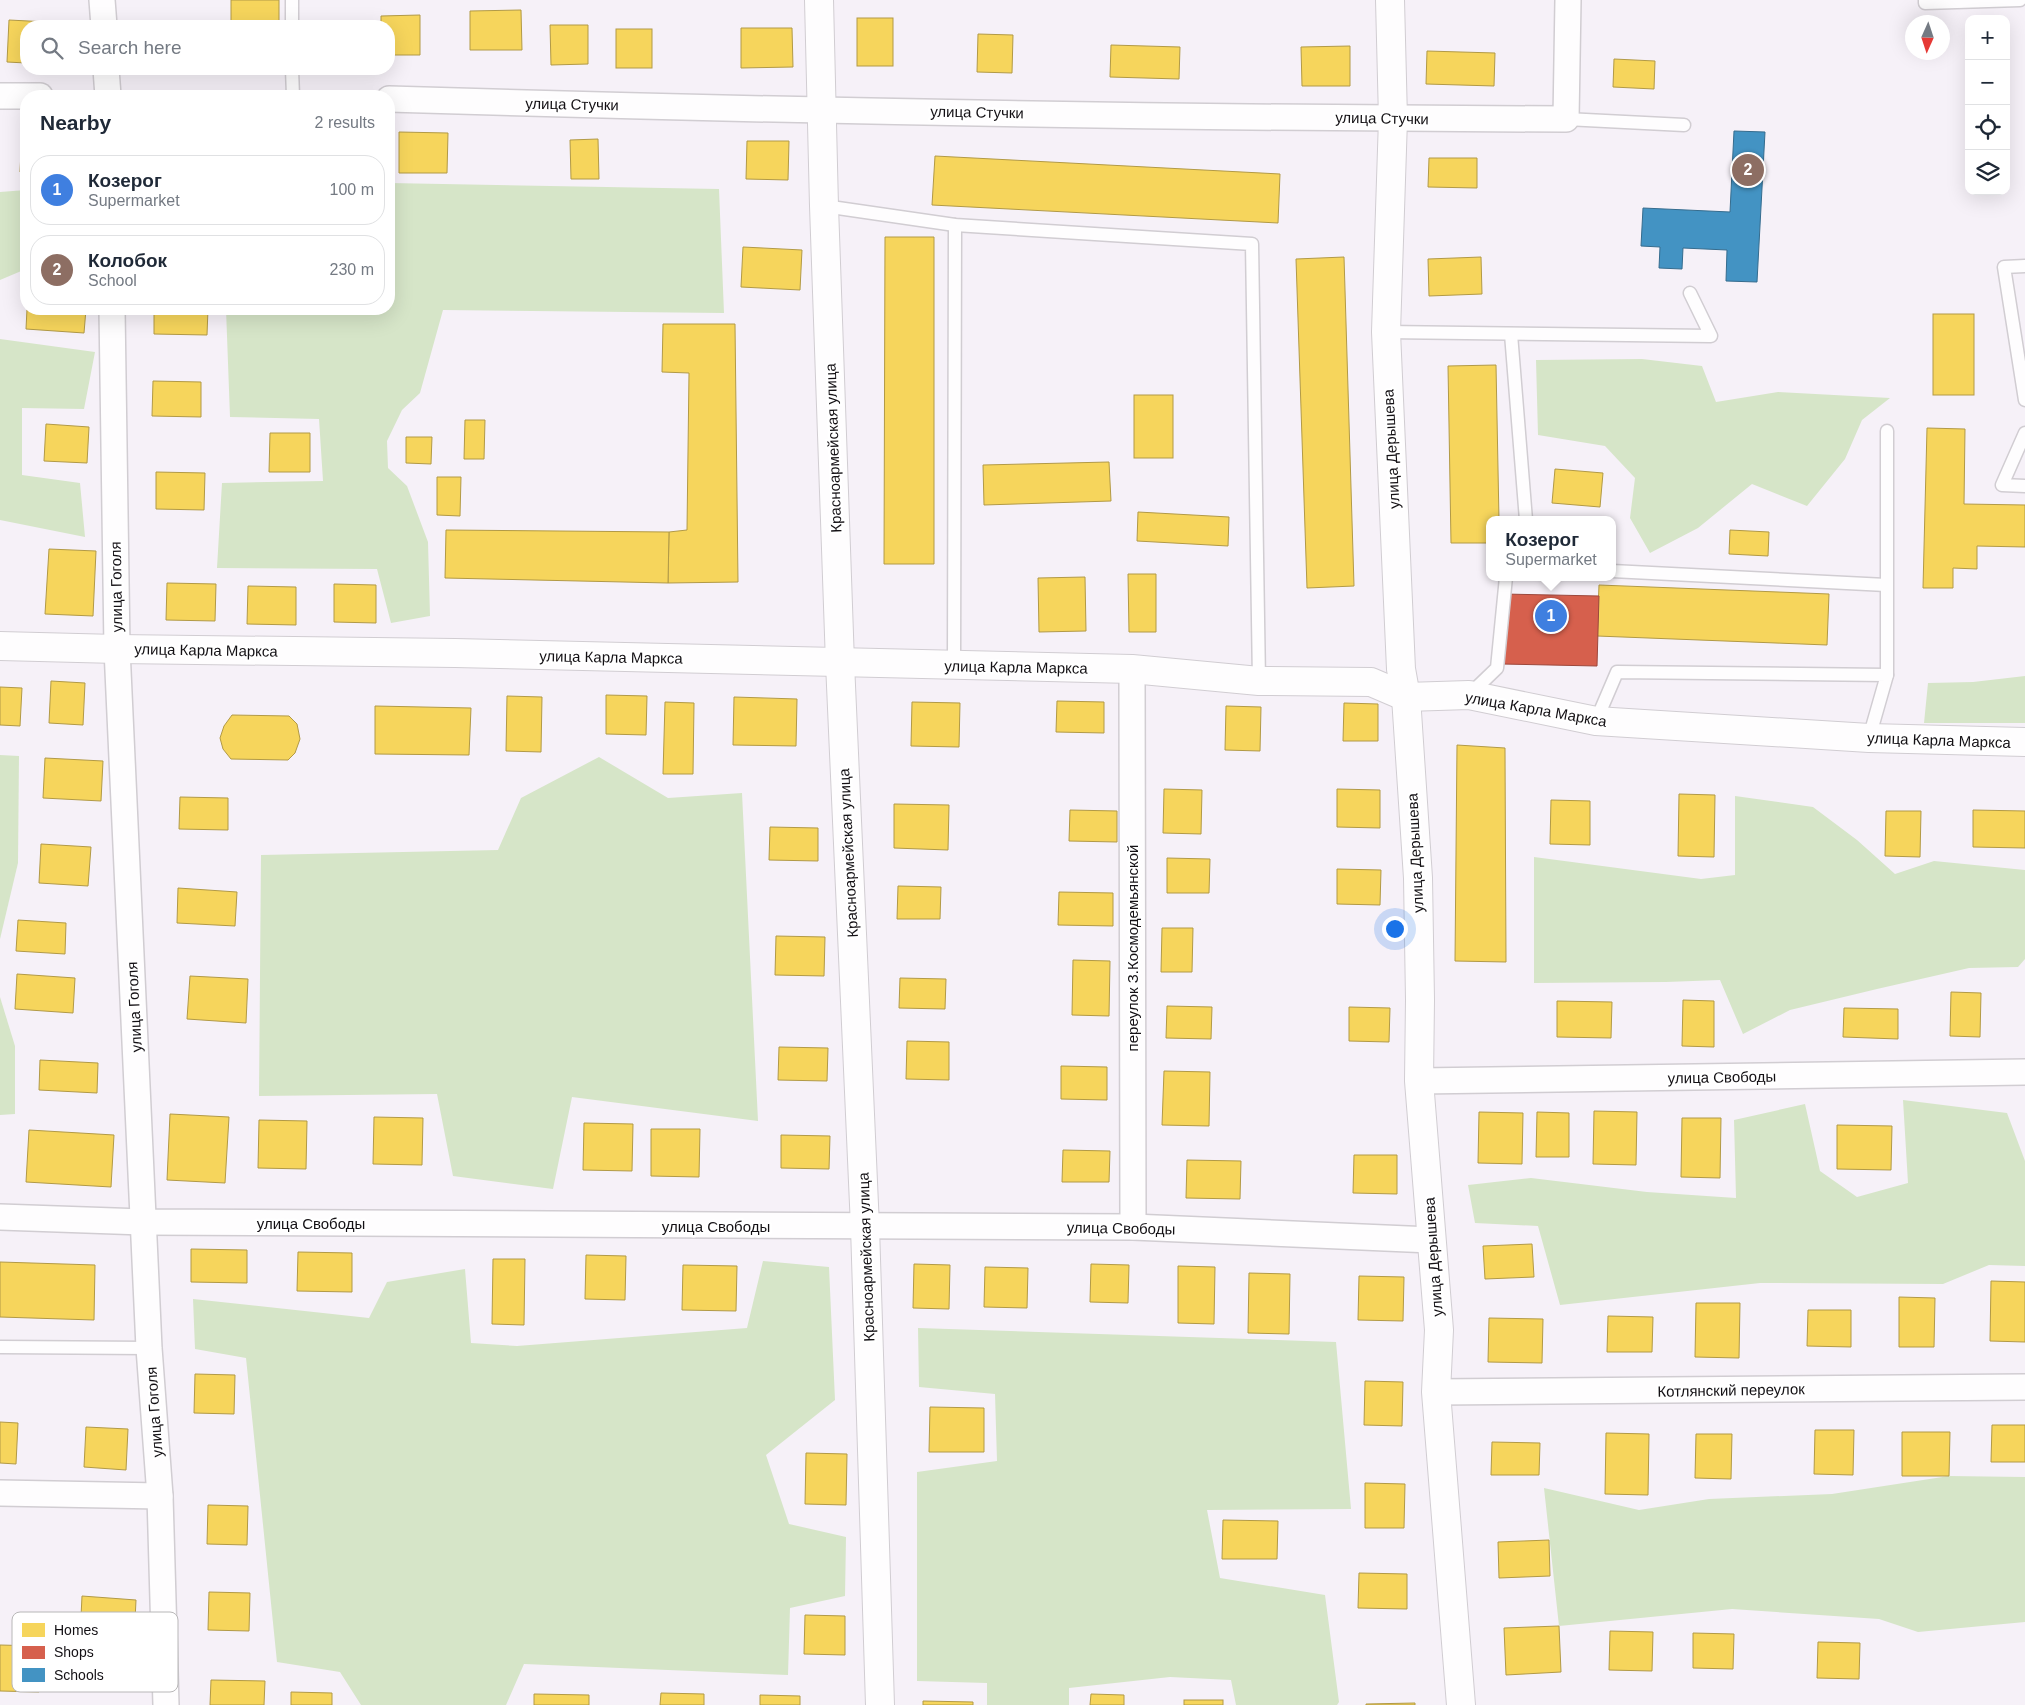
<!DOCTYPE html>
<meta charset="utf-8">
<style>
:root{--surface:#fff;--page:#f2f2f3;--text:#1f2937;--muted:#747a83;--line:#e0e1e3;--accent:#1a73e8}
body{margin:0;font-family:Helvetica,sans-serif;background:var(--page);color:var(--text)}
.controls{position:absolute;right:15px;top:15px;display:grid;overflow:hidden;border-radius:10px;box-shadow:0 5px 20px #0002}
.controls button{width:45px;height:45px;display:grid;place-items:center;padding:0;border:0;border-bottom:1px solid var(--line);background:var(--surface);color:var(--text);font:25px sans-serif}
.compass{position:absolute;left:1905px;top:15px;width:45px;height:45px;border-radius:50%;background:var(--surface);box-shadow:0 5px 20px #0002;rotate:183deg}
.you{position:absolute;left:1394px;top:928px;width:18px;height:18px;margin:-12px;border:4px solid #fff;border-radius:50%;background:#1a73e8;box-shadow:0 0 0 8px #1a73e833}
.badge{display:grid;place-items:center;width:32px;height:32px;border-radius:50%;background:var(--accent);color:#fff;font-size:16px;font-weight:700}
.pin{position:absolute;translate:-50% -50%;border:2px solid #fff;box-shadow:0 1px 5px #0006}
.popup{position:absolute;left:1486px;top:516px;width:130px;height:65px;box-sizing:border-box;display:grid;place-content:center;border-radius:10px;background:var(--surface);filter:drop-shadow(0 1px 4px #0005);font-size:16px;white-space:nowrap;color:var(--muted)}
.popup b{font-size:19px;color:var(--text)}
.popup::after{content:'';position:absolute;left:50%;top:100%;margin-left:-10px;border:10px solid transparent;border-top-color:var(--surface)}
.list{margin:0;padding:0;list-style:none}
h2{display:flex;justify-content:space-between;align-items:center;height:65px;margin:0;padding:0 20px;font-size:21px}
h2 small{font-size:16px;font-weight:400;color:var(--muted)}
.list li{display:grid;grid-template-columns:32px 1fr auto;gap:15px;align-items:center;box-sizing:border-box;height:70px;margin:0 10px 10px;padding:0 10px;border:1px solid var(--line);border-radius:20px}
.list b{display:block;font-size:19px;white-space:nowrap}
.list p{margin:0;font-size:16px;white-space:nowrap;color:var(--muted)}
.list em{font-size:16px;font-style:normal;color:var(--muted)}
.icon{flex:none;width:28px;height:28px;fill:none;stroke:currentColor;stroke-width:2;stroke-linecap:round;stroke-linejoin:round}
.map{position:relative;flex:none;width:2025px;height:1705px;overflow:hidden}
.search{position:absolute;background:var(--surface);box-shadow:0 5px 20px #0002;left:20px;top:20px;width:375px;height:55px;display:flex;align-items:center;gap:12px;box-sizing:border-box;padding:0 18px;border-radius:20px;color:var(--muted);font-size:19px}
.panel{position:absolute;background:var(--surface);box-shadow:0 5px 20px #0002;left:20px;top:90px;width:375px;height:225px;border-radius:20px}
.map>svg:first-child{display:block}
</style>
<div class="map">
<svg width="2025" height="1705" viewBox="0 0 2025 1705">
<rect width="100%" height="100%" fill="#f6f1f8"/>
<g fill="#d6e5c8">
<polygon points="389,183 719,189 724,313 443,310 420,393 402,410 387,441 388,468 407,486 428,542 430,616 391,623 377,569 217,568 222,483 323,481 319,419 230,417 226,309 389,309"/>
<polygon points="26,190 26,269 0,280 0,192"/>
<polygon points="0,339 95,352 84,409 22,408 22,475 80,483 85,537 0,520"/>
<polygon points="1642,359 1702,366 1716,402 1778,392 1890,398 1862,420 1845,459 1807,506 1752,484 1698,528 1650,553 1630,518 1635,478 1605,446 1538,435 1536,360"/>
<polygon points="2025,676 2025,723 1924,723 1928,683 1973,682"/>
<polygon points="0,755 19,756 18,863 0,939"/>
<polygon points="599,757 668,798 742,793 758,1121 572,1097 553,1189 453,1176 437,1094 259,1096 261,855 498,850 521,798"/>
<polygon points="1735,796 1813,807 1857,840 1895,874 1934,861 2025,870 2025,959 2018,967 1969,968 1877,989 1790,1010 1743,1034 1720,980 1666,982 1534,983 1534,857 1701,879 1735,875"/>
<polygon points="0,997 15,1046 15,1114 0,1115"/>
<polygon points="1903,1100 2007,1113 2025,1161 2025,1266 1989,1265 1943,1284 1760,1283 1560,1305 1538,1226 1475,1223 1468,1185 1531,1178 1647,1192 1736,1198 1734,1120 1805,1104 1820,1171 1857,1197 1908,1183"/>
<polygon points="763,1261 829,1267 835,1400 766,1455 789,1524 846,1537 845,1596 790,1608 788,1675 524,1664 506,1705 361,1705 340,1672 277,1662 246,1358 195,1349 193,1299 369,1318 387,1282 465,1269 471,1343 517,1346 747,1328"/>
<polygon points="918,1328 1336,1342 1351,1509 1207,1510 1220,1578 1325,1595 1339,1702 1337,1705 1236,1705 1231,1680 1170,1677 1069,1688 1069,1705 987,1705 987,1683 917,1681 917,1472 997,1461 995,1394 919,1387"/>
<polygon points="1949,1476 2025,1477 2025,1622 1918,1632 1879,1619 1732,1609 1559,1626 1544,1488 1639,1510 1709,1499 1832,1494"/>
</g>
<g fill="#f6d55c" stroke="#b29a46">
<polygon points="231,0 279,0 279,26 198,26 198,21 231,21"/>
<polygon points="521,10 522,50 470,50 470,11"/>
<polygon points="420,15 420,55 389,55 389,26 381,26 381,16"/>
<rect x="857" y="18" width="36" height="48"/>
<polygon points="9,20 67,23 67,26 26,26 26,63 7,62"/>
<polygon points="550,25 588,25 588,64 551,65"/>
<polygon points="741,28 792,28 793,67 741,68"/>
<rect x="616" y="29" width="36" height="39"/>
<polygon points="978,34 1013,35 1012,73 977,72"/>
<polygon points="1111,45 1180,47 1179,79 1110,77"/>
<polygon points="1350,46 1350,86 1302,86 1301,47"/>
<polygon points="1427,51 1495,53 1494,86 1426,84"/>
<polygon points="1614,59 1655,61 1654,89 1613,87"/>
<polygon points="22,131 26,132 26,172 20,172"/>
<polygon points="399,132 448,133 447,173 399,173"/>
<polygon points="598,139 599,179 571,179 570,140"/>
<polygon points="747,141 789,141 788,180 746,179"/>
<polygon points="935,156 1280,174 1278,223 932,205"/>
<polygon points="1429,158 1477,158 1477,188 1428,187"/>
<polygon points="885,237 934,237 934,564 884,564"/>
<polygon points="743,247 802,250 800,290 741,287"/>
<polygon points="1344,257 1354,586 1307,588 1296,259"/>
<polygon points="1481,257 1482,294 1429,296 1428,259"/>
<polygon points="27,309 86,309 84,333 26,329"/>
<polygon points="154,309 208,309 207,335 154,334"/>
<rect x="1933" y="314" width="41" height="81"/>
<polygon points="663,324 735,324 738,582 668,583 669,532 687,530 689,373 662,372"/>
<polygon points="1496,365 1499,520 1490,520 1490,543 1451,543 1448,366"/>
<polygon points="153,381 201,382 201,417 152,416"/>
<rect x="1134" y="395" width="39" height="63"/>
<polygon points="465,420 485,420 484,459 464,459"/>
<polygon points="46,424 89,427 87,463 44,461"/>
<polygon points="1927,428 1965,429 1964,504 2025,505 2025,547 1977,546 1977,569 1953,568 1953,588 1923,588"/>
<polygon points="270,433 310,433 310,472 269,472"/>
<polygon points="406,437 432,437 431,464 406,463"/>
<polygon points="1109,462 1111,501 984,505 983,465"/>
<polygon points="1555,469 1603,473 1600,507 1552,503"/>
<polygon points="156,472 205,473 204,510 156,509"/>
<polygon points="437,477 461,477 460,516 437,515"/>
<polygon points="1138,512 1229,517 1228,546 1137,541"/>
<polygon points="446,530 669,532 668,583 445,578"/>
<polygon points="1730,530 1769,532 1768,556 1729,554"/>
<polygon points="49,549 96,551 93,616 45,614"/>
<polygon points="1128,574 1156,574 1156,632 1129,632"/>
<polygon points="1085,577 1086,631 1039,632 1038,578"/>
<polygon points="167,583 216,584 215,621 166,620"/>
<polygon points="334,584 376,585 376,623 334,622"/>
<polygon points="1599,585 1829,594 1827,645 1597,636"/>
<polygon points="248,586 296,587 296,625 247,624"/>
<polygon points="51,681 85,683 83,725 49,723"/>
<polygon points="0,687 22,688 20,726 0,725"/>
<polygon points="606,695 647,696 646,735 606,734"/>
<polygon points="507,696 542,697 541,752 506,751"/>
<polygon points="734,697 797,699 796,746 733,745"/>
<polygon points="1057,701 1104,702 1104,733 1056,732"/>
<polygon points="665,702 694,703 693,774 663,774"/>
<polygon points="912,702 960,703 959,747 911,746"/>
<polygon points="1344,703 1378,704 1378,741 1343,741"/>
<polygon points="375,706 471,708 469,755 375,754"/>
<polygon points="1226,706 1261,707 1260,751 1225,750"/>
<polygon points="232,715 289,716 297,724 300,739 295,753 288,760 231,759 223,749 220,738 224,726"/>
<polygon points="1457,745 1505,748 1506,962 1455,961"/>
<polygon points="45,758 103,761 101,801 43,798"/>
<polygon points="1164,789 1202,790 1201,834 1163,833"/>
<polygon points="1337,789 1380,790 1380,828 1337,827"/>
<polygon points="1679,794 1715,795 1714,857 1678,856"/>
<polygon points="180,797 228,798 228,830 179,829"/>
<polygon points="1551,800 1590,801 1590,845 1550,844"/>
<polygon points="894,804 949,805 948,850 894,848"/>
<polygon points="1070,810 1117,811 1117,842 1069,841"/>
<polygon points="1973,810 2025,811 2025,848 1973,847"/>
<polygon points="1886,811 1921,811 1920,857 1885,856"/>
<polygon points="770,827 818,828 818,861 769,860"/>
<polygon points="41,844 91,847 88,886 39,883"/>
<polygon points="1167,858 1210,859 1209,893 1167,893"/>
<polygon points="1337,869 1381,870 1380,905 1337,904"/>
<polygon points="898,886 941,887 940,919 897,919"/>
<polygon points="178,888 237,892 235,926 177,923"/>
<polygon points="1059,892 1113,893 1113,926 1058,925"/>
<polygon points="18,920 66,923 65,954 16,951"/>
<polygon points="1162,928 1193,928 1192,972 1161,972"/>
<polygon points="776,936 825,937 824,976 775,975"/>
<polygon points="1073,960 1110,961 1109,1016 1072,1015"/>
<polygon points="17,974 75,978 73,1013 15,1009"/>
<polygon points="190,976 248,979 246,1023 187,1019"/>
<polygon points="900,978 946,979 945,1009 899,1008"/>
<polygon points="1951,992 1981,993 1980,1037 1950,1036"/>
<polygon points="1683,1000 1714,1001 1714,1047 1682,1046"/>
<polygon points="1557,1001 1612,1002 1611,1038 1557,1037"/>
<polygon points="1167,1006 1212,1007 1211,1039 1166,1038"/>
<polygon points="1349,1007 1390,1008 1389,1042 1349,1041"/>
<polygon points="1844,1008 1898,1009 1898,1039 1843,1037"/>
<polygon points="907,1041 949,1042 949,1080 906,1079"/>
<polygon points="779,1047 828,1048 827,1081 778,1080"/>
<polygon points="40,1060 98,1063 97,1093 39,1090"/>
<polygon points="1061,1066 1107,1067 1107,1100 1061,1099"/>
<polygon points="1164,1071 1210,1072 1209,1126 1162,1125"/>
<polygon points="1594,1111 1637,1112 1636,1165 1593,1164"/>
<polygon points="1479,1112 1523,1113 1522,1164 1478,1163"/>
<polygon points="1537,1112 1569,1113 1569,1157 1536,1157"/>
<polygon points="170,1114 229,1117 225,1183 167,1180"/>
<polygon points="374,1117 423,1118 422,1165 373,1164"/>
<polygon points="1682,1118 1721,1118 1720,1178 1681,1177"/>
<polygon points="259,1120 307,1121 306,1169 258,1168"/>
<polygon points="584,1123 633,1124 632,1171 583,1170"/>
<polygon points="1837,1125 1892,1126 1891,1170 1837,1169"/>
<polygon points="651,1129 700,1129 699,1177 651,1176"/>
<polygon points="29,1130 114,1135 111,1187 26,1182"/>
<polygon points="781,1135 830,1136 829,1169 781,1168"/>
<polygon points="1063,1150 1110,1151 1109,1182 1062,1182"/>
<polygon points="1354,1155 1397,1155 1397,1194 1353,1193"/>
<polygon points="1187,1160 1241,1161 1240,1199 1186,1198"/>
<polygon points="1532,1244 1534,1277 1485,1279 1483,1246"/>
<polygon points="191,1249 247,1250 247,1283 191,1282"/>
<polygon points="298,1252 352,1253 352,1292 297,1291"/>
<polygon points="586,1255 626,1256 625,1300 585,1299"/>
<polygon points="493,1259 525,1259 524,1325 492,1324"/>
<polygon points="0,1262 95,1265 94,1320 0,1317"/>
<polygon points="914,1264 950,1265 949,1309 913,1308"/>
<polygon points="1091,1264 1129,1265 1128,1303 1090,1302"/>
<polygon points="683,1265 737,1266 736,1311 682,1310"/>
<polygon points="1178,1266 1215,1267 1214,1324 1178,1323"/>
<polygon points="985,1267 1028,1268 1027,1308 984,1307"/>
<polygon points="1249,1273 1290,1274 1289,1334 1248,1333"/>
<polygon points="1359,1276 1404,1277 1403,1321 1358,1320"/>
<polygon points="1991,1281 2025,1282 2025,1342 1990,1341"/>
<polygon points="1899,1297 1935,1298 1934,1347 1899,1347"/>
<polygon points="1696,1303 1740,1303 1739,1358 1695,1357"/>
<polygon points="1808,1310 1851,1310 1851,1347 1807,1346"/>
<polygon points="1608,1316 1653,1317 1652,1352 1607,1352"/>
<polygon points="1489,1318 1543,1319 1542,1363 1488,1362"/>
<polygon points="195,1374 235,1375 234,1414 194,1413"/>
<polygon points="1365,1381 1403,1382 1402,1426 1364,1425"/>
<polygon points="930,1407 984,1408 984,1452 929,1452"/>
<polygon points="0,1422 18,1423 16,1464 0,1463"/>
<polygon points="1992,1425 2025,1425 2025,1462 1991,1462"/>
<polygon points="86,1427 128,1429 126,1470 84,1467"/>
<polygon points="1815,1430 1854,1430 1853,1475 1814,1474"/>
<polygon points="1902,1432 1950,1432 1949,1476 1902,1476"/>
<polygon points="1606,1433 1649,1434 1648,1495 1605,1494"/>
<polygon points="1696,1434 1732,1434 1731,1479 1695,1478"/>
<polygon points="1492,1442 1540,1443 1539,1475 1491,1475"/>
<polygon points="806,1453 847,1454 846,1505 805,1504"/>
<polygon points="1365,1483 1405,1484 1404,1528 1365,1528"/>
<polygon points="208,1505 248,1506 247,1545 207,1544"/>
<polygon points="1223,1520 1278,1521 1277,1559 1222,1559"/>
<polygon points="1549,1540 1550,1576 1499,1578 1498,1542"/>
<polygon points="1359,1573 1407,1574 1407,1609 1358,1608"/>
<polygon points="209,1592 250,1593 249,1631 208,1630"/>
<polygon points="82,1596 136,1600 134,1641 80,1638"/>
<polygon points="805,1615 845,1616 845,1655 804,1654"/>
<polygon points="1559,1626 1561,1672 1506,1675 1504,1628"/>
<polygon points="1610,1631 1653,1632 1652,1671 1609,1670"/>
<polygon points="1693,1633 1734,1634 1733,1669 1693,1668"/>
<polygon points="1818,1642 1860,1643 1859,1679 1817,1678"/>
<polygon points="0,1645 39,1646 39,1692 0,1691"/>
<polygon points="211,1680 265,1681 264,1705 210,1705"/>
<polygon points="291,1692 332,1693 332,1705 291,1705"/>
<polygon points="661,1693 704,1694 704,1705 660,1705"/>
<polygon points="534,1694 589,1695 589,1705 534,1705"/>
<polygon points="1091,1694 1124,1695 1124,1705 1090,1705"/>
<polygon points="760,1695 800,1696 800,1705 760,1705"/>
<rect x="1184" y="1700" width="39" height="5"/>
<polygon points="923,1701 973,1702 973,1705 923,1705"/>
<polygon points="1415,1703 1415,1705 1366,1705 1366,1704"/>
</g>
<polygon fill="#d6604d" stroke="#9c483c" points="1503,594 1599,596 1597,666 1502,664"/>
<polygon fill="#4393c3" stroke="#356c8e" points="1734,131 1765,132 1757,282 1726,281 1727,250 1683,248 1682,269 1659,268 1660,247 1641,246 1643,208 1730,212"/>
<g fill="none" stroke-linecap="round" stroke-linejoin="round">
<defs>
<g id="service">
<polyline points="292,0 292,26"/>
<polyline points="1925,0 1925,3 2020,0"/>
<polyline points="292,69 293,96"/>
<polyline points="1566,119 1684,125"/>
<polyline points="824,206 955,225 1252,244 1259,681"/>
<polyline points="2025,266 2004,267 2025,400"/>
<polyline points="1386,332 1711,336 1690,293"/>
<polyline points="1511,334 1526,520"/>
<polyline points="1887,431 1887,675"/>
<polyline points="2025,433 2002,485 2025,486"/>
<polyline points="1612,571 1886,585"/>
<polyline points="954,665 955,225"/>
<polyline points="1469,695 1497,668 1506,577"/>
<polyline points="1596,721 1617,672 1887,675 1869,738"/>
<polyline points="0,1347 149,1348"/>
</g>
<g id="minor">
<polyline points="102,0 104,26"/>
<polyline points="106,69 108,96"/>
<polyline points="0,96 40,96"/>
<path d="M389,99C781,111 1174,118 1566,119L1568,0"/>
<polyline points="112,309 117,649 149,1348 160,1496 166,1705"/>
<polyline points="1132,669 1133,1227"/>
<polyline points="1419,1081 2025,1072"/>
<polyline points="0,1217 143,1222 1133,1227 1431,1240"/>
<polyline points="1436,1392 2025,1387"/>
<polyline points="0,1493 160,1496"/>
</g>
<g id="tertiary">
<polyline points="1390,0 1393,119 1386,332 1401,669 1406,697 1418,878 1420,1000 1419,1081 1439,1330 1436,1392 1461,1705"/>
<polyline points="0,646 117,649 455,653 1132,669 1259,681 1371,682 1406,697 1469,695 1596,721 1869,738 2025,742"/>
</g>
<polyline id="secondary" points="819,0 824,206 840,663 865,1227 880,1705"/>
</defs>
<use href="#service" stroke="#d1cdd2" stroke-width="15"/>
<use href="#minor" stroke="#d1cdd2" stroke-width="28"/>
<use href="#tertiary" stroke="#d1cdd2" stroke-width="30"/>
<use href="#secondary" stroke="#d1cdd2" stroke-width="30"/>
<use href="#service" stroke="#fefdfe" stroke-width="12"/>
<use href="#minor" stroke="#fefdfe" stroke-width="25"/>
<use href="#tertiary" stroke="#fefdfe" stroke-width="28"/>
<use href="#secondary" stroke="#fefdfe" stroke-width="28"/>
</g>
<g text-anchor="middle" dominant-baseline="central" stroke-width="5" stroke-linejoin="round" paint-order="stroke">
<g font-size="15" fill="#131014" stroke="#fff">
<text transform="translate(572 104) rotate(1)">улица Стучки</text>
<text transform="translate(977 112) rotate(1)">улица Стучки</text>
<text transform="translate(1382 118) rotate(1)">улица Стучки</text>
<text transform="translate(833 448) rotate(-92)">Красноармейская улица</text>
<text transform="translate(1391 449) rotate(-93)">улица Дерышева</text>
<text transform="translate(116 587) rotate(-91)">улица Гоголя</text>
<text transform="translate(206 650) rotate(1)">улица Карла Маркса</text>
<text transform="translate(611 657) rotate(1)">улица Карла Маркса</text>
<text transform="translate(1016 667) rotate(1)">улица Карла Маркса</text>
<text transform="translate(1536 709) rotate(10)">улица Карла Маркса</text>
<text transform="translate(1939 740) rotate(2)">улица Карла Маркса</text>
<text transform="translate(848 853) rotate(-93)">Красноармейская улица</text>
<text transform="translate(1415 853) rotate(-93)">улица Дерышева</text>
<text transform="translate(1132 948) rotate(-90)">переулок З.Космодемьянской</text>
<text transform="translate(134 1007) rotate(-93)">улица Гоголя</text>
<text transform="translate(1722 1077) rotate(-1)">улица Свободы</text>
<text x="311" y="1223">улица Свободы</text>
<text x="716" y="1226">улица Свободы</text>
<text transform="translate(1121 1228) rotate(1)">улица Свободы</text>
<text transform="translate(866 1257) rotate(-92)">Красноармейская улица</text>
<text transform="translate(1433 1257) rotate(-94)">улица Дерышева</text>
<text transform="translate(1731 1390) rotate(-1)">Котлянский переулок</text>
<text transform="translate(154 1412) rotate(-94)">улица Гоголя</text>
</g>
</g>
<rect x="12" y="1612" width="166" height="80" rx="8" fill="#fff" stroke="#b8b7b8" stroke-width="1"/>
<rect x="22" y="1623" width="23" height="14" fill="#f6d55c"/>
<rect x="22" y="1646" width="23" height="13" fill="#d6604d"/>
<rect x="22" y="1668" width="23" height="14" fill="#4393c3"/>
<g font-size="14" fill="#131014">
<text x="54" y="1635">Homes</text>
<text x="54" y="1657">Shops</text>
<text x="54" y="1680">Schools</text>
</g>
</svg>
<div class="controls">
<button>+</button>
<button>−</button>
<button><svg class="icon" aria-label="locate" viewBox="0 0 24 24"><circle cx="12" cy="12" r="6"/><path d="M12 2v4M12 18v4M2 12h4M18 12h4"/></svg></button>
<button><svg class="icon" aria-label="layers" viewBox="0 0 24 24"><path d="M12 4l9 5-9 5-9-5zM3 14l9 5 9-5"/></svg></button>
</div>
<svg class="compass" viewBox="-18 -18 36 36"><path d="M0-13l5 13h-10z" fill="#e53935"/><path d="M0 13l5-13h-10z" fill="#747a83"/></svg>
<div class="you"></div>
<div class="pin badge" style="left:1551px;top:616px;background:#3f7fe0">1</div>
<div class="popup"><b>Козерог</b>Supermarket</div>
<div class="pin badge" style="left:1748px;top:170px;background:#8d6e63">2</div>
<div class="search"><svg class="icon" aria-label="search" viewBox="0 0 24 24"><circle cx="10" cy="10" r="6"/><path d="M15 15l6 6"/></svg>Search here</div>
<section class="panel">
<h2>Nearby<small>2 results</small></h2>
<ul class="list">
<li><span class="badge" style="background:#3f7fe0">1</span><div><b>Козерог</b><p>Supermarket</p></div><em>100 m</em></li>
<li><span class="badge" style="background:#8d6e63">2</span><div><b>Колобок</b><p>School</p></div><em>230 m</em></li>
</ul>
</section>
</div>
